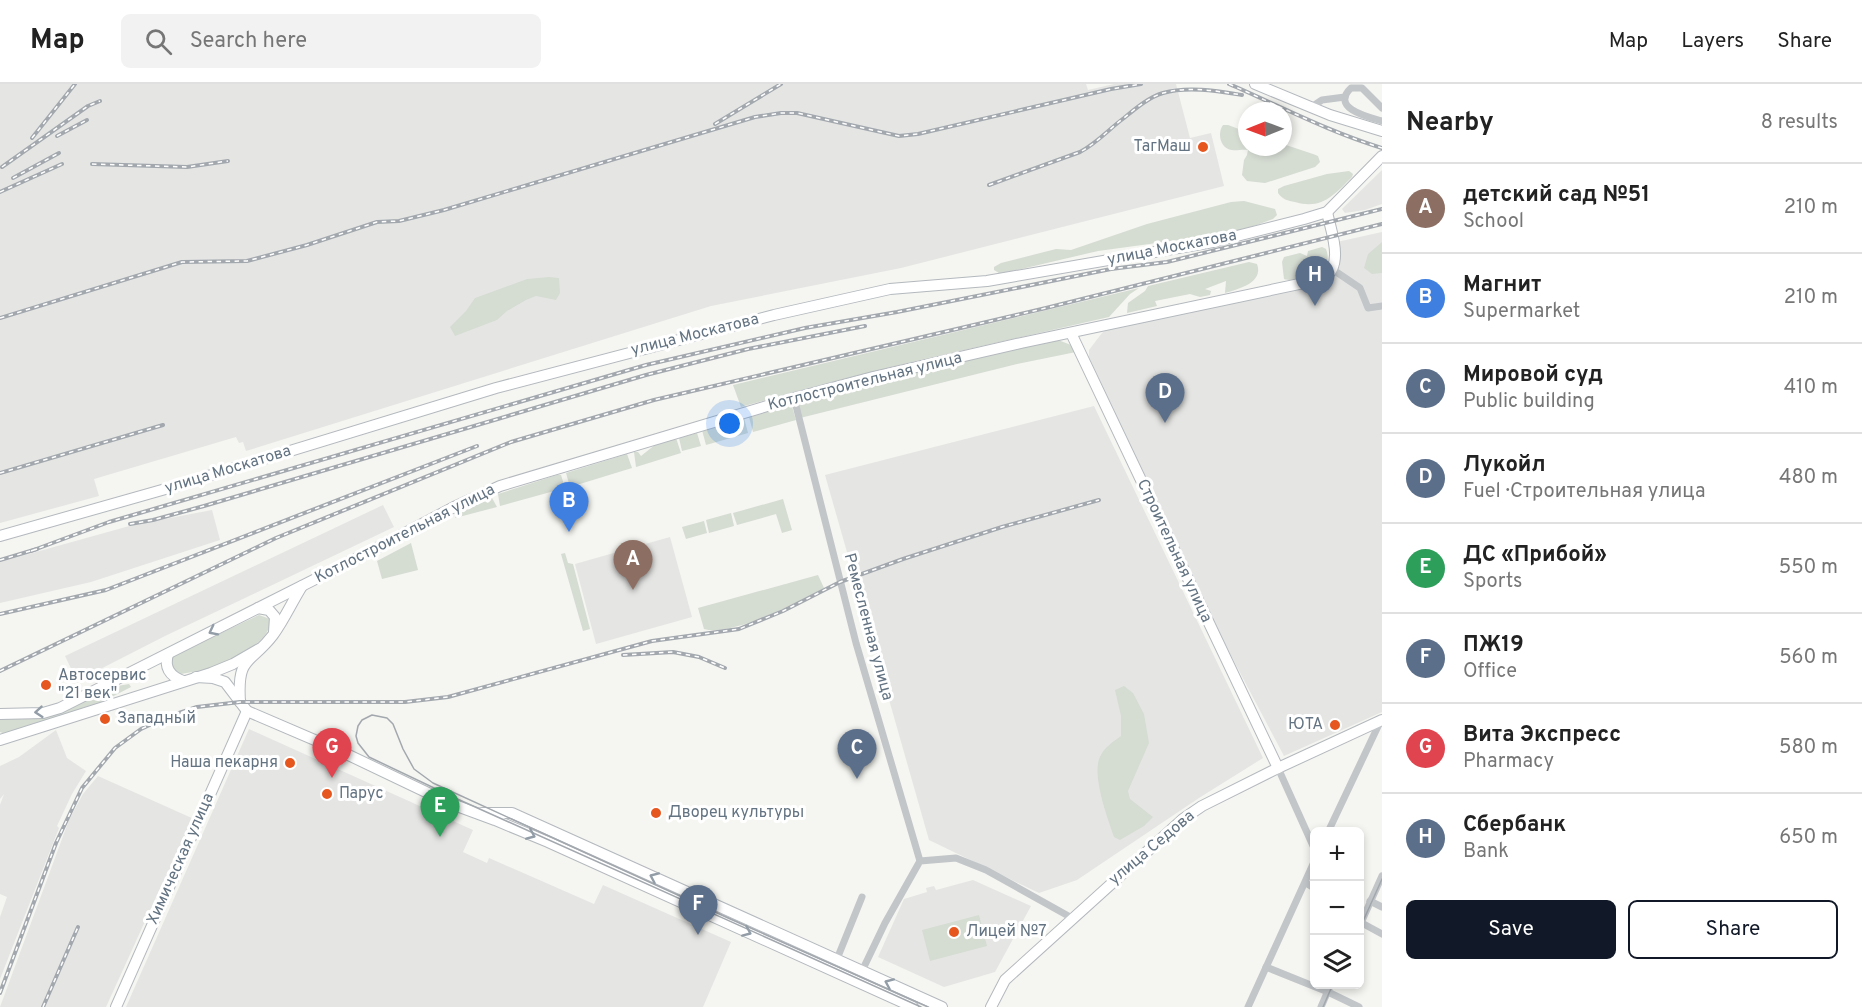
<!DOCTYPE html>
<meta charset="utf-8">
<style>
:root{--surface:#fff;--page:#f2f2f2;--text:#222;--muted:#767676;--line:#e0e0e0;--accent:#111827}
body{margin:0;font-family:Overpass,sans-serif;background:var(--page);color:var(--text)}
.controls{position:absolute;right:18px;bottom:18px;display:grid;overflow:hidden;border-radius:9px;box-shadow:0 3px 9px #0003}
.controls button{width:54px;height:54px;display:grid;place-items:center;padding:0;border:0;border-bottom:2px solid var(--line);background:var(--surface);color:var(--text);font:30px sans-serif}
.compass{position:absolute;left:1238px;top:18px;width:54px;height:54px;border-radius:50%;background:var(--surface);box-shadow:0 3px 9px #0003;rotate:269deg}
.you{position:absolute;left:730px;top:340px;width:21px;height:21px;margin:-15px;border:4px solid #fff;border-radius:50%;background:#1a73e8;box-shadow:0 0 0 9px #1a73e833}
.badge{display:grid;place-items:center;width:39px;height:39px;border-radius:50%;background:var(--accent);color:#fff;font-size:20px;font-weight:700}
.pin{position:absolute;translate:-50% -50px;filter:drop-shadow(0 2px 3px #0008)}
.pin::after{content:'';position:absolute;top:32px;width:21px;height:18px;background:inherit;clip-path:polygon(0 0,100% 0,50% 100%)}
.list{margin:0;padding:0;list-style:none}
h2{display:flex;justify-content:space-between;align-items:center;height:78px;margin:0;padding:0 24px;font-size:26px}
h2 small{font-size:20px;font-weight:400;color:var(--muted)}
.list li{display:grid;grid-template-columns:39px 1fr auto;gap:18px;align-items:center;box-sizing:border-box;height:90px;padding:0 24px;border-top:2px solid var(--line)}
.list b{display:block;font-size:22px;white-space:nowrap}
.list p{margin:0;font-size:20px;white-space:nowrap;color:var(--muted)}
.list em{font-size:20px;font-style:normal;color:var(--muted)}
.actions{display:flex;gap:12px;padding:18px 24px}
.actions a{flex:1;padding:14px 0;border:2px solid var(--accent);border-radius:9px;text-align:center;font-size:21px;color:var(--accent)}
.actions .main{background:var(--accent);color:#fff}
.icon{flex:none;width:33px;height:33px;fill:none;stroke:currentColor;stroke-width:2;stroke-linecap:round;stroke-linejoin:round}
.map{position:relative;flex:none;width:1382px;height:923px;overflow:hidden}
header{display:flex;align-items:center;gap:36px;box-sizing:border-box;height:84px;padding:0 30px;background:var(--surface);border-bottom:2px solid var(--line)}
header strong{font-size:28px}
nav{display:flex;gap:33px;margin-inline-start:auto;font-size:21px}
.search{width:420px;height:54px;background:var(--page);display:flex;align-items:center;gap:15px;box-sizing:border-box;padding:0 21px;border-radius:9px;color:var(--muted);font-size:22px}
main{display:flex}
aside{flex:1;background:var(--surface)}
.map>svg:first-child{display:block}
</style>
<header>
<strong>Map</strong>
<div class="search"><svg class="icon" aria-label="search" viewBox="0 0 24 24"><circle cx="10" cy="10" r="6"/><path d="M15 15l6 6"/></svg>Search here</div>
<nav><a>Map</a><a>Layers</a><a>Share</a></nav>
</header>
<main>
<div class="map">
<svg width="1382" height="923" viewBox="0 0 1382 923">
<rect width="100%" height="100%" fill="#f5f5f1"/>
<g fill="#e5e6e4">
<polygon points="0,0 1086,0 1088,6 1114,0 1176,0 1190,54 1211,49 1224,102 901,184 711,222 246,367 243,358 239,359 236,353 94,395 99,412 0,439"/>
<polygon points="1382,86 1382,120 1365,126 1345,129 1342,125"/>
<polygon points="1382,148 1382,628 1284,672 1199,511 1089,273 1089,266 1102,249 1106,246 1326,198 1340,182 1337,158"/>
<polygon points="1094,322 1263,674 1199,714 1077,796 1039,809 929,756 825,391"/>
<polygon points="383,421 394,443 165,552 77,597 65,572"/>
<polygon points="212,426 220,456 91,498 0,519 0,478 133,441"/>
<polygon points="670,453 692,533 596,560 575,480"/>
<polygon points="249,645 473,746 463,768 487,779 489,774 594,820 603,801 731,858 703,923 126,923"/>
<polygon points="56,646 67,674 86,687 72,710 57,742 59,744 0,895 0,833 7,813 0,810 0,721 4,710 0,715 0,682 19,673"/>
<polygon points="98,692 194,735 166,798 162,800 106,923 0,923 69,736 83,710"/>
<polygon points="973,796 1031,822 995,888 944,903 878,873 904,815 927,808 926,804 934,802 936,806"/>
</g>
<g fill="#d5dcd2">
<path d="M1223,41H1228L1247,48V63H1283V60L1313,70L1318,72L1320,78L1315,83L1265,99L1247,97L1242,91L1244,76L1247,71L1248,66C1242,65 1237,67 1232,66C1220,65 1217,49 1223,41Z"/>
<path d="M1349,87L1353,90L1352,93C1334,111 1322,126 1295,118C1288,117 1282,115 1278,109V105L1284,102L1327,90Z"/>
<path d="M1244,117L1275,125L1277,131L1273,135C1246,145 1215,158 1186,155L1098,167L1004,189H999L994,186V183L1001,179L1056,165L1071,166L1147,140L1231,118Z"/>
<polygon points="1382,158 1382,189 1372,190 1364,184 1368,170"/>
<path d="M1322,163L1326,165C1330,175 1327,184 1317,189L1312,188C1307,195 1292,198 1284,195L1282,178L1284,173L1300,169L1307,172L1308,167Z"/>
<path d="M1249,178L1257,180C1264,199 1238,205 1225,209L1226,197L1205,205L1211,207L1210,211L1200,213L1190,210L1155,217L1157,222L1127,229L1128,219L1145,207L1148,202Z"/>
<polygon points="549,193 559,194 560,209 556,216 536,212 526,216 507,227 497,236 455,252 450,243 466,227 475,214 527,195"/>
<polygon points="1139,204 1130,210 1109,233 920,276 808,304 741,323 733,301"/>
<polygon points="1058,256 1071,261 1076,268 1017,280 800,334 796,317 802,315 1009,265"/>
<polygon points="791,319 796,336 753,348 749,333"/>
<polygon points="744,334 748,349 706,361 702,346"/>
<polygon points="697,349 701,362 682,367 679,354"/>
<polygon points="676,354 681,369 636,383 634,368 638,368 641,372 656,360"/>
<polygon points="627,370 632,384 570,403 566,389"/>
<polygon points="557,391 561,391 565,404 500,422 498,410"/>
<polygon points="492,414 497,423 455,434 457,430"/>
<polygon points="783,415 792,446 782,449 776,430 737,441 733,429"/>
<polygon points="731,429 734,442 709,449 706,436"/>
<polygon points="704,437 707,449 686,455 682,443"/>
<polygon points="411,459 418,486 382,495 377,477"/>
<polygon points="565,469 568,479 573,480 590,545 583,547 561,470"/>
<path d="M818,491L824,504C798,518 732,553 704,545L698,524Z"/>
<path d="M259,531L270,535C274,557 228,579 209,585C200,587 190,588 181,590L171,583L172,572Z"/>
<polygon points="129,600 131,603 100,619 5,650 0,648 0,632 38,633 106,604"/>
<path d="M1124,602L1133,609L1144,630L1149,659L1128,707L1130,715L1153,733L1144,742L1120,756L1114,753C1108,735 1090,688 1101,671C1105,663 1114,657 1121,652V632L1115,606Z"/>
<polygon points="979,831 987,862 930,877 922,846"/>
</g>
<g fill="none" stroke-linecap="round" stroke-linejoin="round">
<defs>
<g id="secondary">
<polyline points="1255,0 1330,31 1382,47"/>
<polyline points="1071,249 1278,684"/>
<polyline points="0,452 169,404 496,304 774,231 890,205 987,197 1213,158 1304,135 1327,128 1382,72"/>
<polyline points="258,524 269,526 275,533 274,548"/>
<path d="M168,570C164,584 170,592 183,597"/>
<polyline points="196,593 213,594 225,598 247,627 338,666 449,719 495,736 548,758 913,923"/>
<path d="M240,618C237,571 250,581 273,551C284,536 292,518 302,502"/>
<path d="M0,630L43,629L60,624L371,467L454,423L500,402L794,314L873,293L1021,259L1323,195C1345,181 1331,148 1327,128"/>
<polyline points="0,656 211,589 233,580 259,565"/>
<polyline points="482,729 512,729 942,923"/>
<polyline points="116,923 247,627"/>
<polyline points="991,923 1005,896 1183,735 1202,722 1278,684 1382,636"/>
</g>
</defs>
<use href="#secondary" stroke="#b4b9be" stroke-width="12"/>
<g stroke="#c2c6c9" stroke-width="7">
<polyline points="1310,24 1322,16 1345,13"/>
<path d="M1382,24L1362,4H1351C1330,24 1368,33 1382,37"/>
<polyline points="1332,185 1360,204 1368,224 1382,222"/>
<polyline points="794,314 856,559 920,777"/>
<polyline points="1278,684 1314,764"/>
<polyline points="1328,748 1381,636"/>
<polyline points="1306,799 1314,804"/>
<polyline points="1370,817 1382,823"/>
<polyline points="1360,838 1382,850"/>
<polyline points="1360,841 1382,792"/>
<polyline points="837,875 862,813"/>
<polyline points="1266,883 1328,908 1359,923"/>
<polyline points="862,887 885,839 920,777 956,774 986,786 1072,834"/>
<polyline points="1248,923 1314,778"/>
<polyline points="1321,923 1331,900"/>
</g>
<use href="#secondary" stroke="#fff" stroke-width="10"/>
<g stroke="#a2a8ae" stroke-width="1.5">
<polyline points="1360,844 1382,795"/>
<polyline points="921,923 453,713 369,673 358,659 356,652 358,642 362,636 372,631 387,634 393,640 403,665 414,685 433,699 728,834 928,923"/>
<polyline points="1323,923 1333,900"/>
</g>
<defs>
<g id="rail">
<path d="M1229,0C1280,22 1329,48 1382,64"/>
<polyline points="715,40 781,0"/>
<polyline points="57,52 87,36"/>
<polyline points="32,54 75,0"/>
<polyline points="92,80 187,83 228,77"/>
<polyline points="2,83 88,22 100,17"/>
<polyline points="13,94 59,69"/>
<path d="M989,101L1080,68C1097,59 1109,45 1124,34C1135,25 1149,13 1163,9C1188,2 1217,7 1242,11"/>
<polyline points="0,108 62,80"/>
<polyline points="0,234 182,178 247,177 307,161 377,138 399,137 444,126 755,33 781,29 797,29 899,52 918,50 1111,5 1141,0"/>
<polyline points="0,389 163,341"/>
<polyline points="130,440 153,436 204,422 646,291 748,265 865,242"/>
<polyline points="31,467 109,438 646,281 805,244 897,228 1111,185 1167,178 1382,125"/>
<polyline points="0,476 37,465"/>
<polyline points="0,530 106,506 477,362"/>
<polyline points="623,571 673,568 699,573 725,584"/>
<polyline points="0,587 276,454 511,358 654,316 1046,224 1382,140"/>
<polyline points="0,909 56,759 82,704 115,664 141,645 167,633 197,623 240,618 405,618 448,613 652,557 739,545 783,527 840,498 903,475 1002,443 1099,416"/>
<polyline points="43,923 78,843"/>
</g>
</defs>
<use href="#rail" stroke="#a2a8ae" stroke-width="4"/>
<use href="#rail" stroke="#fff" stroke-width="1.5" stroke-dasharray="4.5" stroke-linecap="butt"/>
</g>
<defs><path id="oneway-chevron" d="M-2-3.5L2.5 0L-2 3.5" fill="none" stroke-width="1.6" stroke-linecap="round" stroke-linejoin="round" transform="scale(1.5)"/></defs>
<g stroke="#929da8">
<use href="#oneway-chevron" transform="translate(213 547) rotate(153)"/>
<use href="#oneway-chevron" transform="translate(39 628) rotate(175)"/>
<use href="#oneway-chevron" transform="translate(531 751) rotate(23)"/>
<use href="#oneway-chevron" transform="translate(654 793) rotate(-156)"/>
<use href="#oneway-chevron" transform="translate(747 848) rotate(24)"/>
<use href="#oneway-chevron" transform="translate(889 899) rotate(-156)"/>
</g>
<g fill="#e6561f" stroke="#fff" stroke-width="2">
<circle cx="1203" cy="63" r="6"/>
<circle cx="46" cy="601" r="6"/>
<circle cx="105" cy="635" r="6"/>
<circle cx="1335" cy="641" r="6"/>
<circle cx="290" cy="679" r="6"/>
<circle cx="327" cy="710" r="6"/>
<circle cx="656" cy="729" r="6"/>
<circle cx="954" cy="848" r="6"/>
</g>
<g text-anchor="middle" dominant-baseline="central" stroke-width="6" stroke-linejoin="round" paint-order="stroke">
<g font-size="16" fill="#637382" stroke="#fff" text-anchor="start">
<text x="1191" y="63" text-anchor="end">ТагМаш</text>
<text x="58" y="592">Автосервис<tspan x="58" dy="18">"21 век"</tspan></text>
<text x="117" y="635">Западный</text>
<text x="1323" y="641" text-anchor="end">ЮТА</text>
<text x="278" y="679" text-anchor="end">Наша пекарня</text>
<text x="339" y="710">Парус</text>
<text x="668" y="729">Дворец культуры</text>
<text x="966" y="848">Лицей №7</text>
</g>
<g font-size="16" fill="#637382" stroke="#fff">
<text transform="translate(1172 164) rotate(-11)">улица Москатова</text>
<text transform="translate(695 251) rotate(-14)">улица Москатова</text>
<text transform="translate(865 298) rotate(-14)">Котлостроительная улица</text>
<text transform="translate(228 386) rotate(-17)">улица Москатова</text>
<text transform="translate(405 450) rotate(-27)">Котлостроительная улица</text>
<text transform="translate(1174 467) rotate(65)">Строительная улица</text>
<text transform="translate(868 543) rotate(75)">Ремесленная улица</text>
<text transform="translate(1152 764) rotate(-40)">улица Седова</text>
<text transform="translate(181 775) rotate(-66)">Химическая улица</text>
</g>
</g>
</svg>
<div class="controls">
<button>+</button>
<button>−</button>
<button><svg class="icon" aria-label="layers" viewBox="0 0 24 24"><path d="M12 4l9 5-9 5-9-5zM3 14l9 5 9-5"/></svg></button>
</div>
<svg class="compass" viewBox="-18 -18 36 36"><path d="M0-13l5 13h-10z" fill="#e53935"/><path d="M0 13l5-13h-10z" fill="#767676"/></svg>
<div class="you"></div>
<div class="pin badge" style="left:633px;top:506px;background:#8d6e63">A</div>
<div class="pin badge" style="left:569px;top:448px;background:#3f7fe0">B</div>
<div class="pin badge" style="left:857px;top:695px;background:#5c6f8a">C</div>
<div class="pin badge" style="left:1165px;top:339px;background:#5c6f8a">D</div>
<div class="pin badge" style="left:440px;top:753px;background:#2e9e5b">E</div>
<div class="pin badge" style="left:698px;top:851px;background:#5c6f8a">F</div>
<div class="pin badge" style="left:332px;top:694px;background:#e0444e">G</div>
<div class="pin badge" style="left:1315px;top:222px;background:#5c6f8a">H</div>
</div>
<aside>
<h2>Nearby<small>8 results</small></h2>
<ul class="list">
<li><span class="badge" style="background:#8d6e63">A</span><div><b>детский сад №51</b><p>School</p></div><em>210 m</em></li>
<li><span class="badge" style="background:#3f7fe0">B</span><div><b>Магнит</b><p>Supermarket</p></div><em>210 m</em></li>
<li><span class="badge" style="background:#5c6f8a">C</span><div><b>Мировой суд</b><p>Public building</p></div><em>410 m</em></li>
<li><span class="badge" style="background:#5c6f8a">D</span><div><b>Лукойл</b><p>Fuel · Строительная улица</p></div><em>480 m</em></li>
<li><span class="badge" style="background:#2e9e5b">E</span><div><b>ДC «Прибой»</b><p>Sports</p></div><em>550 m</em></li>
<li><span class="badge" style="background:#5c6f8a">F</span><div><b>ПЖ19</b><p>Office</p></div><em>560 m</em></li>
<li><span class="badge" style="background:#e0444e">G</span><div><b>Вита Экспресс</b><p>Pharmacy</p></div><em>580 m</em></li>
<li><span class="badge" style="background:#5c6f8a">H</span><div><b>Сбербанк</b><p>Bank</p></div><em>650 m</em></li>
</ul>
<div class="actions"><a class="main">Save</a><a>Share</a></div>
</aside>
</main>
